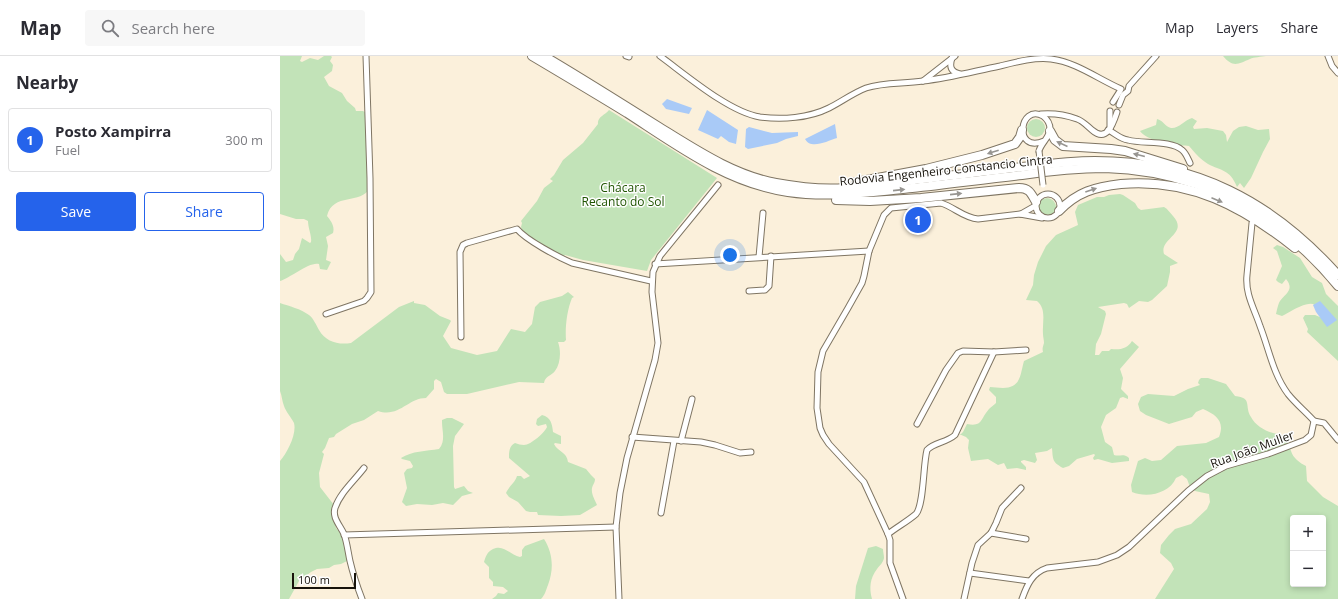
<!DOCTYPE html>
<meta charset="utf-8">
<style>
:root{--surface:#fff;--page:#f7f7f7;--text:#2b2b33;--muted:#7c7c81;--line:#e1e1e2;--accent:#2563eb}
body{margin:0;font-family:"Open Sans",sans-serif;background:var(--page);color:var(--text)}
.controls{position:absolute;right:12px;bottom:12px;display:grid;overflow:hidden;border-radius:4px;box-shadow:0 2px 6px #0003}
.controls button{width:36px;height:36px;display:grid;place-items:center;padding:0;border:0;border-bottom:1px solid var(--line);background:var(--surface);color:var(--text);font:20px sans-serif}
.scale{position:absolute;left:12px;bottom:10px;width:64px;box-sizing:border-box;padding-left:4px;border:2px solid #17130b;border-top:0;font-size:11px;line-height:14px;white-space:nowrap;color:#17130b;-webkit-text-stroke:3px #fefefe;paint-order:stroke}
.you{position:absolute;left:450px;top:199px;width:14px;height:14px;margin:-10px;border:3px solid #fff;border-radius:50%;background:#1a73e8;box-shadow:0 0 0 6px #1a73e833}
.badge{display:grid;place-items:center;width:26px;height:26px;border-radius:50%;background:var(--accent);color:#fff;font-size:13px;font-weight:700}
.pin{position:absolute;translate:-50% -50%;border:2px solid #fff;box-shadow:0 1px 4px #0006}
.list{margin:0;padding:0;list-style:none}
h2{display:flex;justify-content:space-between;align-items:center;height:52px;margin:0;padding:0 16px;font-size:17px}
h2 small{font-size:13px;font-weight:400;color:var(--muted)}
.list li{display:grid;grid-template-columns:26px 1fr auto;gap:12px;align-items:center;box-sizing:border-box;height:64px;margin:0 8px 8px;padding:0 8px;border:1px solid var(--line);border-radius:4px}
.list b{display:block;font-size:15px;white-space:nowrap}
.list p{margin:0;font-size:13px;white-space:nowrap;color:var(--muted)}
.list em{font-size:13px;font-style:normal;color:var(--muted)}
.actions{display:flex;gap:8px;padding:12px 16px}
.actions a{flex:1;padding:9px 0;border:1px solid var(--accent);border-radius:4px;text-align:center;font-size:14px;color:var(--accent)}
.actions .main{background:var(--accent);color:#fff}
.icon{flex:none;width:22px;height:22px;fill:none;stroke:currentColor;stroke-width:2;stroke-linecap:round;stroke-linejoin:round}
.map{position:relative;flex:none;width:1058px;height:543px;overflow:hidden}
header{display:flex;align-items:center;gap:24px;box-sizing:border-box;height:56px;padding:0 20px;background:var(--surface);border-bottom:1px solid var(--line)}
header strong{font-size:19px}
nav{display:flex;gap:22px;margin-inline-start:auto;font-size:14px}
.search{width:280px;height:36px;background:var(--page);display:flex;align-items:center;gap:10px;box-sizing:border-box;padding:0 14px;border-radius:4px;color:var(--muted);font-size:15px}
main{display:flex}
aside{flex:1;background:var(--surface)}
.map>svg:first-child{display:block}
</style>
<header>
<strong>Map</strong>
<div class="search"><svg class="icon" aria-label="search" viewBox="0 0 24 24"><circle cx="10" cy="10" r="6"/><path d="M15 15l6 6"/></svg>Search here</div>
<nav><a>Map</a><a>Layers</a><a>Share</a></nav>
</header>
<main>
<aside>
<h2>Nearby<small></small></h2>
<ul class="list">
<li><span class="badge">1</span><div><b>Posto Xampirra</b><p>Fuel</p></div><em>300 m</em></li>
</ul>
<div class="actions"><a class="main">Save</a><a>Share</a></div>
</aside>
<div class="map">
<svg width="1058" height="543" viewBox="0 0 1058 543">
<rect width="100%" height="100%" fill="#fbf0db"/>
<g fill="#c2e3b8" fill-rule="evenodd">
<path d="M0,0H22L20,5L22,6L30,2L38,4L44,0H51L52,1L50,5L53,9L52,15L44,21L49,30L62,37L67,45L75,52L76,55H83L86,57L90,132C81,149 53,136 47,160C51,165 55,170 53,177L46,181L48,190L46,204L51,206L47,214L40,213L39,208C30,205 10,222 0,225V198L6,206L13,204L15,198L19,193L22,182L30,187L31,186C32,180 28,172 28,165L24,163H16L0,158Z"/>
<path d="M943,0H986C981,1 974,1 970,3C958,8 953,12 943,0Z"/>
<path d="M329,54L437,122L371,204L367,215L303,204L285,199L281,202L244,179L241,171L242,167L241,165L257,145L264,132L273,125L270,123L274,119L283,104L303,87L318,68C317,61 325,59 329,54Z"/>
<path d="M912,62L917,65L913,71L914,73L927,72L943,75L946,79L947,86L953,75L959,71L966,70L978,74L989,73L990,83L983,96L971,122L964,132L960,127L957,131C950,113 941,115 928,108C920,103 915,97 909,90C904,89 899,90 893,89C885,88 864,82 860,75L876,69L877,63C883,64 885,71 891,72C898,73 905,64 912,62Z"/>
<circle cx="756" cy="72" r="9"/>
<path d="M840,138L843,139L855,147L858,152L861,154L884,151C888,153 890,157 893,160C909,178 879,182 884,198L898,207L890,210V216L887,230L872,244L868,246L859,245L849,252L847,248L844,247L818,251L825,255L826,258L821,278L816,288L815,299H819L822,295H829L831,293C840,294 847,293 852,285L859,291L840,313L843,322L841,333L848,340V343L843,341L840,342L836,352L826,359L821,371L825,386L832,391L834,399C840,401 843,397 849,402V405L832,407L818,403L814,404L813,402L815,399L814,398L797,403L789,410L783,412C772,406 773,403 772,392L767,395L755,397L757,404L755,407L744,404L741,405V406L746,411V414L737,412L727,413L724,407L718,409L708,403L691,405L688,392L689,384L686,381L679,378H681L683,376L687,368C703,371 700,363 709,353C711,351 714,349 716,347V341L709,334L710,331C714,331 718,332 723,332C741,332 740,319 744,305L763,296C762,292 763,291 764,287C764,284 763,281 763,278C762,267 767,253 757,245L746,244L753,229L754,219L758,206L766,190L776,179L798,169L795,156L798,149L817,141H824L829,139Z"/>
<circle cx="767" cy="151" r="9"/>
<path d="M997,189L1003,191L1020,202L1032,221L1042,227L1046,238L1058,250V305L1027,276L1028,273L1023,262L1025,259H1035L1047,264C1044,260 1040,252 1035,249C1027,244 1009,257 1002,260L996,258C997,254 998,248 1000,245C1005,238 1015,234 1006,223L1002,228L998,226L996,224L1002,210L997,195L993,192Z"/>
<path d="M288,236L294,241L292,242C287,254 285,271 286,284L284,286H278C281,294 281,307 275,315C271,320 265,320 264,327L239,326L187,338H167L164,336L161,326L156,323L154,325V333L146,342C128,342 119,362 98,355L84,364L72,368L56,378L54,381L49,382L45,392L42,396L44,398L39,417L40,431L54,449V463L56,472L63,480L68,499L67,505L61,508L54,509L49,512L37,513L31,516L19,525L9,543H0V405C7,397 17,378 14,367C11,361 6,356 4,350C2,345 2,340 0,335V247C9,250 21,253 29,259C34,263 36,269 39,274C46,286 58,289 71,287L119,251L134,245V247L145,249L160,260L170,264L171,265L163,280L171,292L197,299L217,295L231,273L245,276L252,268L255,251L260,246L282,240Z"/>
<path d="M921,322H928L946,328L955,340C973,342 964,350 971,361C975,369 985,375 993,377C997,378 1001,378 1005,381C1009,385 1009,390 1011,395C1013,402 1020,407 1026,410L1027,425L1043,441L1058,450V543H875L894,513L891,507L880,497L881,489L889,479L895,473L911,468L927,453L930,446L929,438L915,435L910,431L907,423L902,419L896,422C889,438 867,442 852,436L851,429L858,405L865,402L872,405L881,404L897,390L926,387L939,381C945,366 937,359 923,353L916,356L912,361L889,368L866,359L860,355L858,348L861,341L868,338L894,340L908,333L920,329L918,327L919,324ZM1013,462H1043V528H1013Z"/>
<path d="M262,359C271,361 272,368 273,376L281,380V388L275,387L274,388C278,396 287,396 288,406L306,413L311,419L315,423C315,427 313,428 312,432C311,438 315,444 317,449L300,459L281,460L258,459L257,456H250L246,455L238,446L229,441L226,437C229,430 235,427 237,420H241L244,423L250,420L229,402C229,396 229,390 235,387C238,388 241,389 244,389C251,389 265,376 267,371L266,368L258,370L256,368L257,363Z"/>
<path d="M167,362H172L184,368L175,380L173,390L174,431L175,433L184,430L188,435L193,437L182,440L173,449L163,447L152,449L137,448L126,450L122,446L127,432L124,417L127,413L132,412L133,410L130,405L122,403L121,402C132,395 146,395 159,393C166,385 162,375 162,366V364Z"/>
<path d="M264,483C273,497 274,513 268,529C266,534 265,539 261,543H212L216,540L218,537L224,538L228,535L223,531L213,530V526L209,522V511L204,506C206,500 207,496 213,493C224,488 230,499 240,501L242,500V494L245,490Z"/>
<path d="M596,490L603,493C603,496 604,499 604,502C603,507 600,509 597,513C590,522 589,532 592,543H575L576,530L588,492Z"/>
</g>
<g fill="#a9caf7">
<polygon points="387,43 412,52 409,58 386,53 382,48"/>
<polygon points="427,54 458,74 456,88 449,86 441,80 438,83 418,74"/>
<path d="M555,68L557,82C547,85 531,94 525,83Z"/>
<polygon points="469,71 492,77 518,76 518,80 506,83 497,87 468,93 465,91 466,73"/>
<polygon points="1040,245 1057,264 1047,271 1036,256 1033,249"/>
</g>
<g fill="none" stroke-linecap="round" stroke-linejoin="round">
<defs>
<g id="minor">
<polyline points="346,0 349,1"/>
<path d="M380,0C406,19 449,56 480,61C502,64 529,62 549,52C561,46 573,37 586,32C604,26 624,28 643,25C669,22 695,15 720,10C736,6 755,1 771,3C796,6 818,23 841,33"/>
<polyline points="1048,0 1052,10 1058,17"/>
<path d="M672,2C669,11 671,16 680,18"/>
<polyline points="643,25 675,0"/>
<polyline points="833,46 840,35"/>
<polyline points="839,49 843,39 848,35 849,30 876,0"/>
<path d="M761,58C773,57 786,59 797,63C803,65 807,70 812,74C827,87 833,68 837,56"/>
<polyline points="830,72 830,55"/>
<path d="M828,74C835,77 840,83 848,84C862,88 891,84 902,94C906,97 908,103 910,107"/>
<path d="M759,95C761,87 770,81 770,73C770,68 767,63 763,60C739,47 733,98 764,85"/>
<circle cx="768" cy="150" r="12"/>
<polyline points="741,158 755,150"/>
<polyline points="479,201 483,157"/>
<polyline points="375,208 589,195"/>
<polyline points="469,235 485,234 489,230 491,200"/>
<polyline points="46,258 84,245 87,242 91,236 90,122 86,0"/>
<path d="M181,281L180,196L183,189L187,187L237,173C246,184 278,201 292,207L371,225"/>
<polyline points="1034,365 1044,367 1058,384"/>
<polyline points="637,368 666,314 678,297 683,295 714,296 746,294"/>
<polyline points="352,381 421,386 435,389 460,397 471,396"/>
<polyline points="401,385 412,343"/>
<polyline points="381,457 394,385"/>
<polyline points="711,477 746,483"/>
<path d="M608,478C617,471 628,465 636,458C644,449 643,409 647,394C654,386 666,387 675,379L714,296"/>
<polyline points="64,479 336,471"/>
<polyline points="690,517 749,525"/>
<path d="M82,543C77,530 73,518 70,505C68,496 67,486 64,478C60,469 52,462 55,452C60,437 74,425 84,412"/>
<polyline points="339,543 336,471 340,437 347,402 375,304 378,287 372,236 373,216 380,200 438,129"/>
<path d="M623,543L610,507V484L608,478L584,426L549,388L543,379L540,372L537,352L538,316L543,295L568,252L582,227L584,220L589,195L604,159L611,152L661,147C674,151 684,162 698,163L740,158L762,162"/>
<polyline points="684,543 692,507 698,489 711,477 716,467 722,452 741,432"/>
<path d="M742,543C747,529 752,517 767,512L818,506L837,499L849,491L908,435L927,420L946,410L988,398L1025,384L1031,379L1034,365C1026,356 1016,348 1008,338C993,318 989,293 980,270C974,252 965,238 967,219L972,167L975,162"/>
</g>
<g id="highway">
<path d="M252,0C284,19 316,38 347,57C398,90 447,127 508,136C549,142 591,136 632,132C669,128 705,123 742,119C769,115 797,112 825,112C921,115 998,157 1058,230"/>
<path d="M264,0C303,23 341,47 379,71C415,93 453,119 496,127C518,131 542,134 565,132C591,131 616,126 642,123C672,119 702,116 733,112C760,109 787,105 815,105C915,105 992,145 1058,219"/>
<polyline points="770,75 775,84 783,90 831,93 845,95 903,113"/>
<polyline points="576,126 646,113 702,99 735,88 740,81 742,74"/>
<path d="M556,144L590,145L641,142L739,132C749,132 751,137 756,146"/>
<path d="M779,155C797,136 815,131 841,128C910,122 963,151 1015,192"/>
</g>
</defs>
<use href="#minor" stroke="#7f7563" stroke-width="7"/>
<use href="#highway" stroke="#7f7563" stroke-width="10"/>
<use href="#minor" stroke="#fff" stroke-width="5"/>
<use href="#highway" stroke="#fff" stroke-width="8"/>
<defs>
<polyline id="minor-bridge" points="759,95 763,129"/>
</defs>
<use href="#minor-bridge" stroke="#7f7563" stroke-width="7" stroke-linecap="butt"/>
<use href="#minor-bridge" stroke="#fff" stroke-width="5"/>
</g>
<defs><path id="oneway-solid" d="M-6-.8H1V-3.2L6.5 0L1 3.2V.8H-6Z"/></defs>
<g fill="#979591">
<use href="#oneway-solid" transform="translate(782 88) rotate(-156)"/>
<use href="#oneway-solid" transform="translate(713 96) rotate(162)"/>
<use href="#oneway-solid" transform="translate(859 99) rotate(-166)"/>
<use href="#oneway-solid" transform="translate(619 134) rotate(-6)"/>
<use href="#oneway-solid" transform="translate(811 134) rotate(-19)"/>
<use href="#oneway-solid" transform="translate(676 138) rotate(-6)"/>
<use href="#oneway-solid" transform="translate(937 144) rotate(23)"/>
</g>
<g text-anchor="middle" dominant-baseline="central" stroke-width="3" stroke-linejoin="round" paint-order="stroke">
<g font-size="12" fill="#17130b" stroke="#fefefe">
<text transform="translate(666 114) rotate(-6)">Rodovia Engenheiro Constancio Cintra</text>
<text transform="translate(972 393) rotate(-20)">Rua João Muller</text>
</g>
<g font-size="12" fill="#1f5401" stroke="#fefefe">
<text x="343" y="131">Chácara<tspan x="343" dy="14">Recanto do Sol</tspan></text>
</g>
</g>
</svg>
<div class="controls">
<button>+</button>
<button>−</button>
</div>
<div class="scale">100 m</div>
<div class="you"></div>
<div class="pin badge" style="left:638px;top:164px">1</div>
</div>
</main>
